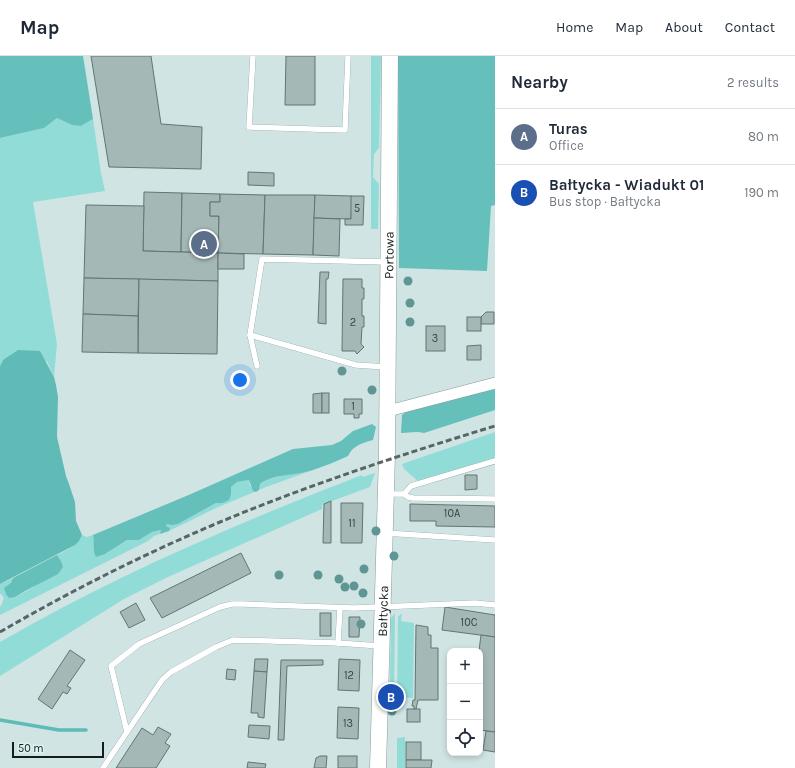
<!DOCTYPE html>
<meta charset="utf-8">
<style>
:root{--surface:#fff;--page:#f2f2f3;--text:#1f2937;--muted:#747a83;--line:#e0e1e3;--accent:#0b8043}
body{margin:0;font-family:Karla,sans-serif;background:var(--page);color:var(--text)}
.controls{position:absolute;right:12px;bottom:12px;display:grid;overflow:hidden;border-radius:8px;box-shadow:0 2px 6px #0003}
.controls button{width:36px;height:36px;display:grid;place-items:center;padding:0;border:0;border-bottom:1px solid var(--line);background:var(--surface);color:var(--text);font:20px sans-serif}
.scale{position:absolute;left:12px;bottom:10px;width:92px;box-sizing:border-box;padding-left:4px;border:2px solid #151d1c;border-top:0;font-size:11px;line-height:14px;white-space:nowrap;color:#151d1c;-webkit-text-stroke:3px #dcf2f0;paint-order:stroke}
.you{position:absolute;left:240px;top:324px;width:14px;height:14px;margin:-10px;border:3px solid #fff;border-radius:50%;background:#1a73e8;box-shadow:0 0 0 6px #1a73e833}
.badge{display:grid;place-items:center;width:26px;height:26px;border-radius:50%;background:var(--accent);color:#fff;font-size:13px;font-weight:700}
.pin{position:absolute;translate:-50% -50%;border:2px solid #fff;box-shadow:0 1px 4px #0006}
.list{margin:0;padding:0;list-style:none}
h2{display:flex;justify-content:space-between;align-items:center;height:52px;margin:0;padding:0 16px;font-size:17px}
h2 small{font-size:13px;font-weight:400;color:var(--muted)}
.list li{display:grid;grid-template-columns:26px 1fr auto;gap:12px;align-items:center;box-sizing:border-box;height:56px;padding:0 16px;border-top:1px solid var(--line)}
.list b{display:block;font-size:15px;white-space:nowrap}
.list p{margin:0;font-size:13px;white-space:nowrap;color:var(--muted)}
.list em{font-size:13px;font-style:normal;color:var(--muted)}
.icon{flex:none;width:22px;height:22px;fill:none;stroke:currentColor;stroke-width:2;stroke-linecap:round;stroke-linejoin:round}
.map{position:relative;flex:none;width:495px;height:712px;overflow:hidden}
header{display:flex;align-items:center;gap:24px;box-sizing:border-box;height:56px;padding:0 20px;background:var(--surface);border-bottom:1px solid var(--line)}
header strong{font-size:19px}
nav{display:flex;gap:22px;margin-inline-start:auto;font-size:14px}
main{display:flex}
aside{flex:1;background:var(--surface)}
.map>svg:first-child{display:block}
</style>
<header>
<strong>Map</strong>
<nav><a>Home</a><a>Map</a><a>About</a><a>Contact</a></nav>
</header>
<main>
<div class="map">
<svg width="495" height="712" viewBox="0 0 495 712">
<rect width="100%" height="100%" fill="#cfe4e3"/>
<g fill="#92dcd7">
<polygon points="371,0 381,0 379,92 374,98 373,121 379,128 378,173 371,173"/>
<polygon points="57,62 72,69 81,70 93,63 101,117 105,135 33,146 57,288 54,321 47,305 3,304 0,310 0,82 44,72"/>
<polygon points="495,376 495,402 419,426 404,413 402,408"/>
<path d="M313,414L266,431L216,452L169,475V472L166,470L167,468H178L216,447H222L231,438V431L237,426L249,424L250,430L259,434L260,428C274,418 296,418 313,414Z"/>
<path d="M375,417L370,431L324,448L322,449V453L170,520L124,543L0,620V586C116,519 238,467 362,419V421Z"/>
<path d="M162,474L160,478L154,480L148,485L0,559V550H1L4,542L1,538H0V528L13,522L11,527L15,541L32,532L62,511L61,505L57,499C67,494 77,490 82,479L87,481L93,479L95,484L94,496L105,498L127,484H139L152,476Z"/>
<polygon points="395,557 394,636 390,636 391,562"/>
<polygon points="402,557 401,565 414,567 413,642 398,641 398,651 397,651 398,561"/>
<polygon points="405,681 405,712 397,712 397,682"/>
</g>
<g fill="#65bfba">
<polygon points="0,0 83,0 93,63 81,70 72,69 57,62 44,72 0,82"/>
<polygon points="398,0 495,0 495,149 491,150 487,215 399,212"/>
<path d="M495,333V354L424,377C416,375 410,377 401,377L402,359L407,355Z"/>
<path d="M372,368L376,371L373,384C363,387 353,389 348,400C337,405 325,410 313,414C295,420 275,417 260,428L259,434L256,436L253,435L249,424L237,426L231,431V438L229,444L222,447H216L178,468L172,469L167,468L166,470L170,472L169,475L160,478L161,474L152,476L139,484H127L105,498L96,501C92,494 95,486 93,479L191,438L293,393L332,389L341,385L353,375Z"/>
<polygon points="57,499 61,505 63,511 58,518 25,535 15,541 9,542 6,538 4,532 11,527 13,522"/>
</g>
<polygon fill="#60bbb6" points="18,294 40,295 54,321 56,329 58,341 57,381 66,420 69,428 75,446 76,465 82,479 79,485 75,489 0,528 0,310 3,304"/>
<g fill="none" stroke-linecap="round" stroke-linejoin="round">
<polyline stroke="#60bbb6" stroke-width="3.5" points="0,664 59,674 86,674"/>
</g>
<g fill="#a4b8b6" stroke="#627574">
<polygon points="91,0 151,0 161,68 202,71 201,113 109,111"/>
<polygon points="286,0 315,0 315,49 285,49"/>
<polygon points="248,116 274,117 274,130 248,129"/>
<polygon points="144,136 182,137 181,196 143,195"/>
<polygon points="182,137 220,138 220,146 210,146 210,160 219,160 218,197 181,196"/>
<polygon points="220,138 265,139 263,198 218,197 219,160 210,160 210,146 220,146"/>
<polygon points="265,139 315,139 313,199 263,198"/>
<polygon points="315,139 352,140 351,163 314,162"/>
<polygon points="351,140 364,140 363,169 345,169 345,163 351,163"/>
<polygon points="86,149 144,150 143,195 218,197 218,225 84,222"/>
<polygon points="314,162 340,163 339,200 313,199"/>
<polygon points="218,197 244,198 244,213 218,213"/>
<polygon points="320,216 329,216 328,223 326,223 326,268 318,267"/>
<polygon points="84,222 139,223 138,260 83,258"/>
<polygon points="139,223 218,225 217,298 138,297"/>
<polygon points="343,223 362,223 362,232 364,232 364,243 362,243 362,260 364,260 364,271 362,271 361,288 364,291 357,298 355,295 342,295"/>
<polygon points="486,256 494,256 494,268 481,268 481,261"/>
<polygon points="83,258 138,260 138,297 82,296"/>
<rect x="467" y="261" width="14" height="14"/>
<rect x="426" y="270" width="19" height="25"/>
<polygon points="481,289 481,304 467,304 467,290"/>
<polygon points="322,337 322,357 313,357 313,338"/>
<rect x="322" y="337" width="7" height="20"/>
<polygon points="344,343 362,343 362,358 359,358 359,362 354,362 354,358 344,358"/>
<polygon points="465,419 477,419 477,433 465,434"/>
<polygon points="331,445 331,487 323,487 324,448"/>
<polygon points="341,447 363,447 362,487 341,487"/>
<polygon points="410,448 495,450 495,471 436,470 436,465 410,465"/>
<polygon points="241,497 251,517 162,562 150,542"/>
<polygon points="136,547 145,564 129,572 120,556"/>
<polygon points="445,551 495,559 495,581 442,574"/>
<rect x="320" y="557" width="11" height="23"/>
<polygon points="349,561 360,561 359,581 349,581"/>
<polygon points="416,569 428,571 428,579 431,579 431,592 438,592 438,644 418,644 416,653 414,653 414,650 412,650 413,644 415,644"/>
<polygon points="481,579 495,581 495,676 480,674 480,595 479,595"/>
<polygon points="70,594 85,604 67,630 71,632 67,638 63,636 52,653 38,643"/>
<polygon points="255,603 268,603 267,616 254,615"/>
<polygon points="339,603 360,604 359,635 338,634"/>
<polygon points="281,604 323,604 323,609 287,610 284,684 278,684"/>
<polygon points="227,613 236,614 235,624 226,623"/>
<polygon points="254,615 267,616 264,662 258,661 258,657 251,657"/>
<polygon points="338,651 359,652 358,683 337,682"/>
<rect x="407" y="653" width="13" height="13"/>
<polygon points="249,669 270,670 269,683 248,681"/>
<polygon points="158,671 171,678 165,687 170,690 156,712 116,712 142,672 153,679"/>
<polygon points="486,675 495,676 495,696 483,694"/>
<rect x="406" y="686" width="15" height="18"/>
<polygon points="320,700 327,700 326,712 314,712 316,702"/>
<rect x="338" y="700" width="19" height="12"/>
<polygon points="406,704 432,704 431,712 406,712"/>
<polygon points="248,706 266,708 265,712 247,712"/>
</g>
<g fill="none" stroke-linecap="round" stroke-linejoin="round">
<defs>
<g id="service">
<polyline points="253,0 249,71 345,74 348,0"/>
<polyline points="250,279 356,309 386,311"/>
<polyline points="257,310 250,279 262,203 387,206"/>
<polyline points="386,438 404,438 408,441 413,442 495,443"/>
<polyline points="404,438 411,430 495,405"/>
<polyline points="385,477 495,484"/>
<polyline points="338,587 340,552"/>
<polyline points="127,676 162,624 171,616 216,591 233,584 338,587 380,590"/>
<polyline points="103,712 127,676 111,610 139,588 220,551 232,548 242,548 354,552 475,547 495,549"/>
</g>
<polyline id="minor" points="388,355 495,327"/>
<g id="secondary">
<path id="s1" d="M378,712L387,398L390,0"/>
</g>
</defs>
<use href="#service" stroke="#889c9a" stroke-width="6"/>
<use href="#minor" stroke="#889c9a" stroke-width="12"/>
<use href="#secondary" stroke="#889c9a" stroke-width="17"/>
<use href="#service" stroke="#fff" stroke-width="5.5"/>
<use href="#minor" stroke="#fff" stroke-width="11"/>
<use href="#secondary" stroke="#fff" stroke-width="16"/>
<path stroke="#586564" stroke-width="3" stroke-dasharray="6 3" stroke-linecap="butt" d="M0,576C69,536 140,500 213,469C305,430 400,399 495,370"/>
</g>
<g fill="#5f9694">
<circle cx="408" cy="225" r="4.5"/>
<circle cx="410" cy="247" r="4.5"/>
<circle cx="410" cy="266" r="4.5"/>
<circle cx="342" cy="315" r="4.5"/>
<circle cx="372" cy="334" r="4.5"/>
<circle cx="376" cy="475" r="4.5"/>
<circle cx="394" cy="500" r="4.5"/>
<circle cx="364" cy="513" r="4.5"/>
<circle cx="279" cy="519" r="4.5"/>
<circle cx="318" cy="519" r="4.5"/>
<circle cx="339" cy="523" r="4.5"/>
<circle cx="354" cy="530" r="4.5"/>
<circle cx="345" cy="531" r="4.5"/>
<circle cx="363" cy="537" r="4.5"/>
<circle cx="361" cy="568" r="4.5"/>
<circle cx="392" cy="635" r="4.5"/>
<circle cx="392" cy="655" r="4.5"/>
</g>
<g text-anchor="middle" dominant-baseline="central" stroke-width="4" stroke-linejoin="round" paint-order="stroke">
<g font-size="11" fill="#394442">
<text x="357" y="152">5</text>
<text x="353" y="266">2</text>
<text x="435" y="282">3</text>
<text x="353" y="350">1</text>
<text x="452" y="457">10A</text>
<text x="352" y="467">11</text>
<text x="469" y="566">10C</text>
<text x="349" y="619">12</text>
<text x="348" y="667">13</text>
</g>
<g font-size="13" fill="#151d1c" stroke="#dcf2f0">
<text stroke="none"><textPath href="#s1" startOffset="513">Portowa</textPath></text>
<text stroke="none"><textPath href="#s1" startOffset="157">Bałtycka</textPath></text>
</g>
</g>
</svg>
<div class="controls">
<button>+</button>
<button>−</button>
<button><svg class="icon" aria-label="locate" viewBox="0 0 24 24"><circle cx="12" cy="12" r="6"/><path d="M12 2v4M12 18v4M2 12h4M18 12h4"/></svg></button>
</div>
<div class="scale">50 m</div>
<div class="you"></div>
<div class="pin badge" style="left:204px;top:188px;background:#5c6f8a">A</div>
<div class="pin badge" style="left:391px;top:641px;background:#1a4fb4">B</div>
</div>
<aside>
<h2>Nearby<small>2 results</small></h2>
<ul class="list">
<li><span class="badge" style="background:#5c6f8a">A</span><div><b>Turas</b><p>Office</p></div><em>80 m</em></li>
<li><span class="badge" style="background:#1a4fb4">B</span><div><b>Bałtycka - Wiadukt 01</b><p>Bus stop · Bałtycka</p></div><em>190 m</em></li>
</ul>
</aside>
</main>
